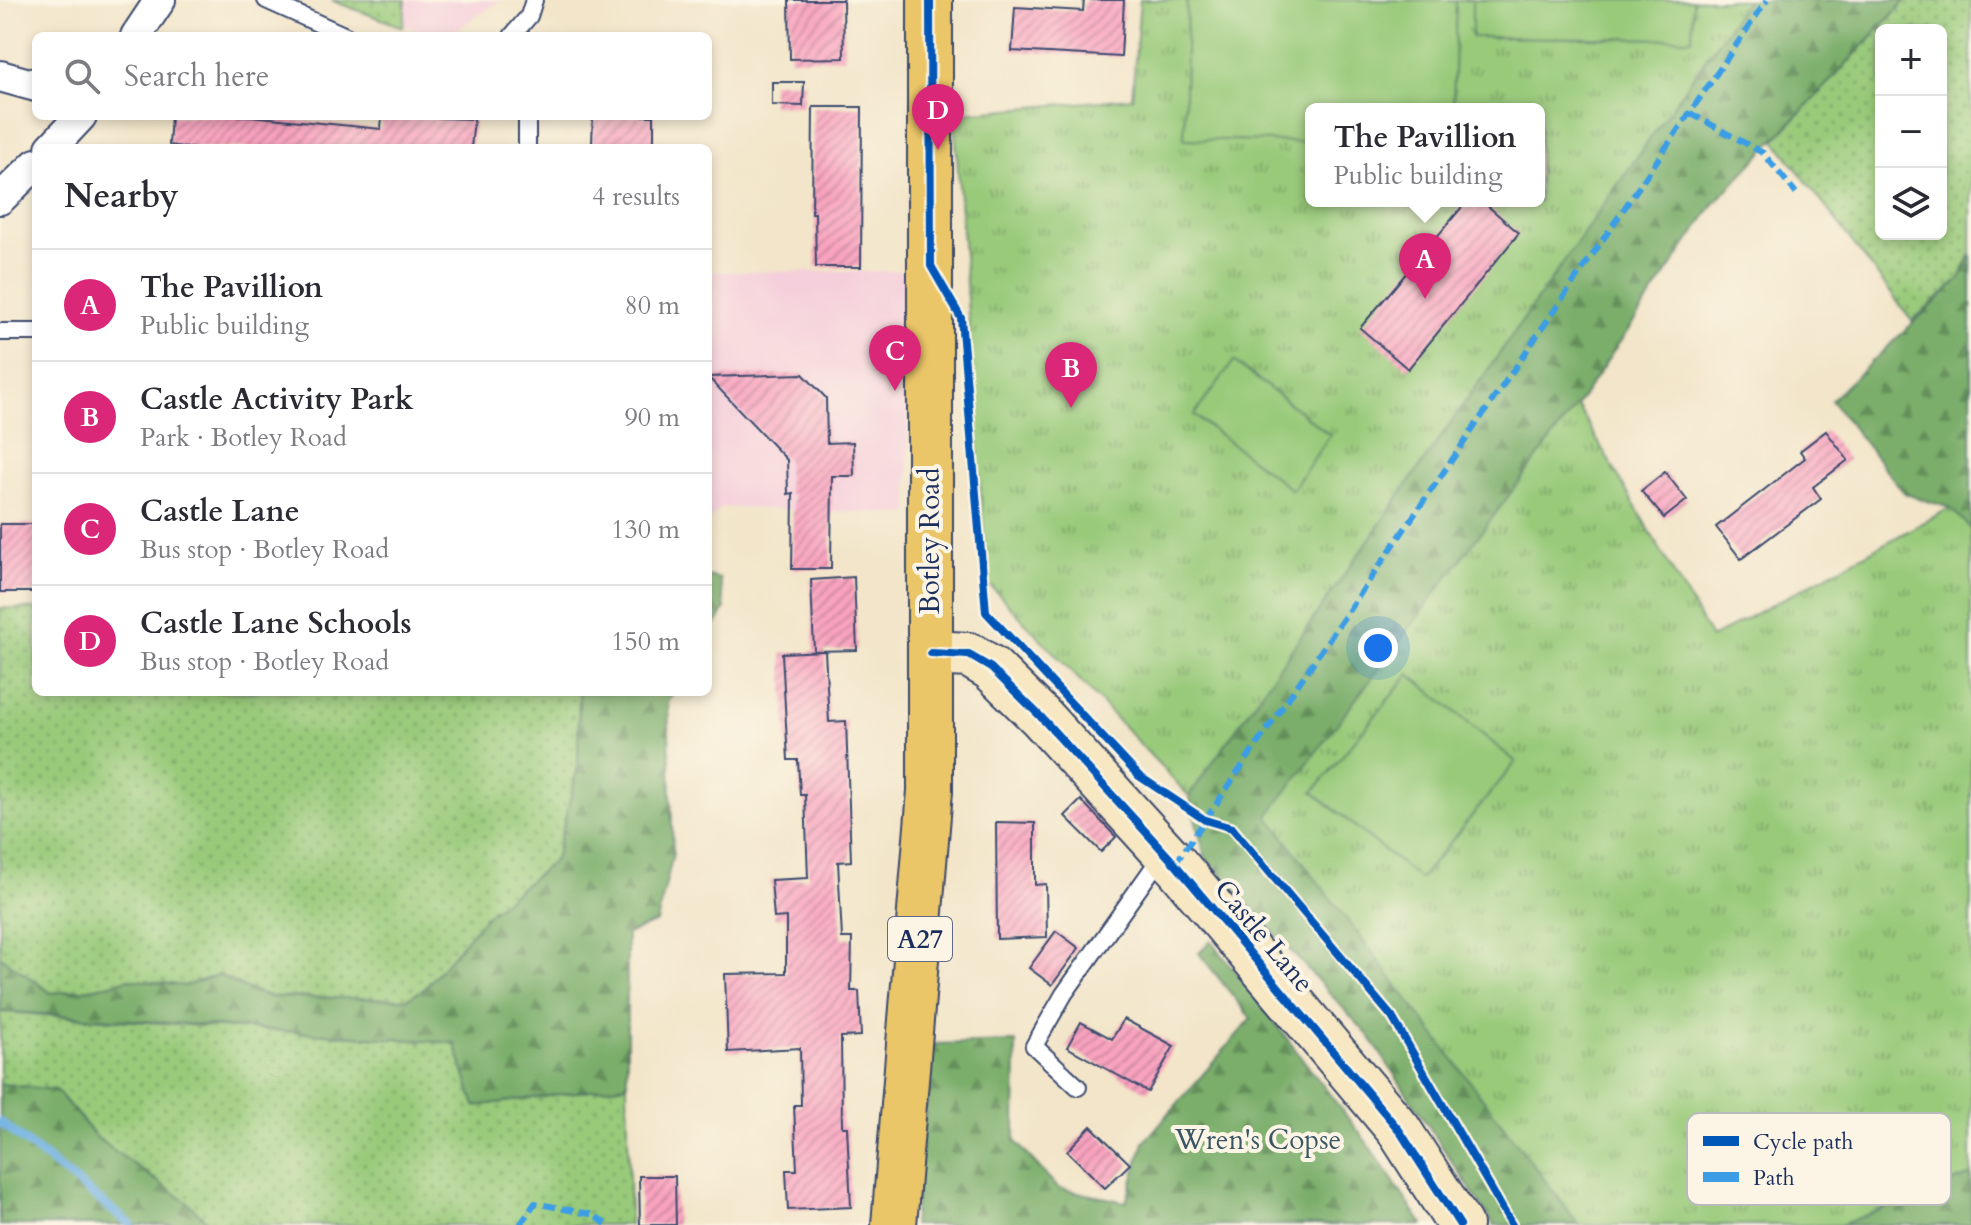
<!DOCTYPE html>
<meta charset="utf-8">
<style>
:root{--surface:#fff;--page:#f2f2f3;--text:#2b2b33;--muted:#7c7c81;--line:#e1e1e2;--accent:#db2777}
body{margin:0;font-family:Cardo,serif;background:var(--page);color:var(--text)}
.controls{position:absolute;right:24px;top:24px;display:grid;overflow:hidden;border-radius:12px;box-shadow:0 4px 12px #0003}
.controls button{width:72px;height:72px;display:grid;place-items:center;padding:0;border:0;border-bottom:2px solid var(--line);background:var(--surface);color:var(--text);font:40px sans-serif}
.you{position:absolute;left:1378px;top:648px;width:28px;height:28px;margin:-20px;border:6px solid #fff;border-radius:50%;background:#1a73e8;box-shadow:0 0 0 12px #1a73e833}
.badge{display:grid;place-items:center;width:52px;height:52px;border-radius:50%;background:var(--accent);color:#fff;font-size:26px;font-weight:700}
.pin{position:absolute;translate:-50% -66px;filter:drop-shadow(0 2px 4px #0008)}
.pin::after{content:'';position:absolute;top:42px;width:28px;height:24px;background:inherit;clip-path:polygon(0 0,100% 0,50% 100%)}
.popup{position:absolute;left:1305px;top:103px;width:240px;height:104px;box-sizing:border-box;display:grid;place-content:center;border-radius:12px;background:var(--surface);filter:drop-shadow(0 2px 6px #0005);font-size:26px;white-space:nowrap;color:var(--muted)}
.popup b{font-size:30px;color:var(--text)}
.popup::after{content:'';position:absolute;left:50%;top:100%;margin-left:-16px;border:16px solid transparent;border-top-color:var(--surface)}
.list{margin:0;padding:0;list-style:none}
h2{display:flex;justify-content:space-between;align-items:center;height:104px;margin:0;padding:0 32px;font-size:34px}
h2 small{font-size:26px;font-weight:400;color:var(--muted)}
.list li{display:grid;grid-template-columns:52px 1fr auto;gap:24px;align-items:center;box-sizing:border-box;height:112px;padding:0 32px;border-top:2px solid var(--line)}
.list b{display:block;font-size:30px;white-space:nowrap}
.list p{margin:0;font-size:26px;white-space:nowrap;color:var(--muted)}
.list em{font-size:26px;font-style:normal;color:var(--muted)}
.icon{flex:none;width:44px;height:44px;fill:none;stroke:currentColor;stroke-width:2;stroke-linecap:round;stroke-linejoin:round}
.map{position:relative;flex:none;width:1971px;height:1225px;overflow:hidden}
.search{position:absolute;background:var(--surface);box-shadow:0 4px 12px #0003;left:32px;top:32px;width:680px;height:88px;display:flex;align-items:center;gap:20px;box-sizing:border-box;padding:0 28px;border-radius:12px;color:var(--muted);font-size:30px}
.panel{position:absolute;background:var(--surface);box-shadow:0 4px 12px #0003;left:32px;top:144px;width:680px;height:552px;border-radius:12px}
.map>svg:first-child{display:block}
</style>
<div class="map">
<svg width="1971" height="1225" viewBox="0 0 1971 1225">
<defs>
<pattern id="grass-dots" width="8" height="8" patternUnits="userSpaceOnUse" patternTransform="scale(2)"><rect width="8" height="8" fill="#99ca7a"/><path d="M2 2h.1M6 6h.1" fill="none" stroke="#7ca467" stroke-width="1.8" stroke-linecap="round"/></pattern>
<pattern id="forest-firs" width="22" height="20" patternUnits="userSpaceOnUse" patternTransform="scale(2)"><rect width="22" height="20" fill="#7aae6a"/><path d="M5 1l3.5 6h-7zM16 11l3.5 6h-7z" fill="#638e5a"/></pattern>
<pattern id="park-tufts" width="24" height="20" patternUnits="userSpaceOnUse" patternTransform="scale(2)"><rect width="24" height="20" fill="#99ca7a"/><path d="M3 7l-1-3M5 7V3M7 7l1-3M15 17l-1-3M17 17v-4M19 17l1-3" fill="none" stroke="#7ca467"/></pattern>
<pattern id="building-hatch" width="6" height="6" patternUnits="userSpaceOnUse" patternTransform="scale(2)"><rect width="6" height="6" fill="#f9a3bf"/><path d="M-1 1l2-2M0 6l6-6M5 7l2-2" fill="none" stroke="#c9859e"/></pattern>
</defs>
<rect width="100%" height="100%" fill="#fcf5e5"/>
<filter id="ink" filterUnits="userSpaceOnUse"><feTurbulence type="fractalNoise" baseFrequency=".0125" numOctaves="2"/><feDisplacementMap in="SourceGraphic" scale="16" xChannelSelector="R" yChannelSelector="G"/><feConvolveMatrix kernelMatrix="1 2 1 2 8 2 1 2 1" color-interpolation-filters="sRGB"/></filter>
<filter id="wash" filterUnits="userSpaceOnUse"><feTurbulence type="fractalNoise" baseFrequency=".006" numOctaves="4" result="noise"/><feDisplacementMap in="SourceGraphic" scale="32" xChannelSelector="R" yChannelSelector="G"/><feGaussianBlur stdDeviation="1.8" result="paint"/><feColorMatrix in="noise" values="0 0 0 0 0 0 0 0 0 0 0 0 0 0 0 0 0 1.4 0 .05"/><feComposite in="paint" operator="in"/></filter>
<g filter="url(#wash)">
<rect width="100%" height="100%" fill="#f2e5c9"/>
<g fill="#f5cfdb">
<polygon points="332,0 501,0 452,33 438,36"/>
<polygon points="906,271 909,514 722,507 708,522 708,272"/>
</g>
<g fill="url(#grass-dots)" stroke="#5a7c6c" stroke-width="2" fill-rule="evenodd">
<polygon points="332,0 406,0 403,27 338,3"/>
<path d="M1906,0H1971V254L1960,279L1912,321L1775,140ZM1881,30H1941V234H1881Z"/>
<polygon points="0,608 36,609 36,692 579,692 578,767 555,860 487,915 424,990 406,999 272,997 244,988 219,975 184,986 129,979 93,989 51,993 0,956"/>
<polygon points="0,1012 455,1043 475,1106 627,1085 630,1225 211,1225 188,1203 98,1139 56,1090 0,1084"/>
</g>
<g fill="url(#forest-firs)" stroke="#4a6e64" stroke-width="2">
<polygon points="1747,0 1906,0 1714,204 1577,405 1269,816 1579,1225 1494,1225 1369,1036 1206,859 1189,796"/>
<polygon points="1971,254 1971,529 1950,508 1905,494 1831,400 1960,279"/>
<polygon points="708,576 720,579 725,609 708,637"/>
<polygon points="579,692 674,692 668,703 673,854 657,922 627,934 627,1085 475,1106 455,1043 0,1011 0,956 51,993 93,989 129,979 184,986 219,975 244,988 272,997 406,999 424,989 487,915 555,860 578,767"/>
<polygon points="1211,940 1368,1144 1423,1225 913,1225 933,1044 1016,1042 1015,1141 1058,1188 1126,1202 1144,1142 1251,1019 1199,953"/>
<polygon points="0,1084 56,1090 98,1139 188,1203 211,1225 0,1225"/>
<polygon points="1971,1175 1971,1225 1840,1225"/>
</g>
<g fill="url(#park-tufts)" stroke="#5a7c6c" stroke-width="2" fill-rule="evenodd">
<path d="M1140,0H1747L1189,796L987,582L954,114L1132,98ZM1311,109H1539V201H1311Z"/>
<polygon points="1577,405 1711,638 1950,508 1971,529 1971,1175 1840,1225 1579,1225 1268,816"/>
</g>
<g fill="#99ca7a" stroke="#5a7c6c" stroke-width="2">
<polygon points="1187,0 1456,0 1453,109 1311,109 1311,142 1184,139"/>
<polygon points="1472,0 1693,0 1692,39 1472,37"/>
<polygon points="1234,361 1330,435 1292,490 1194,415"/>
<polygon points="1409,674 1516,762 1420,879 1313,792"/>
</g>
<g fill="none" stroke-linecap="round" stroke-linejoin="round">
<polyline stroke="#6eb0e3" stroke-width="9" points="0,1122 131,1225"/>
</g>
<g id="blocks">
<g fill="url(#building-hatch)">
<polygon points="789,0 843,0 844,58 790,59"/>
<polygon points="1084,0 1124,0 1121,57 1012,51 1015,7 1083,11"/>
<polygon points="772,82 804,82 803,106 772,105"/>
<polygon points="813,107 862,107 861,267 816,267 815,213 812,213"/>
<polygon points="171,116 250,116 381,129 382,116 474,119 471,148 188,148 169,145"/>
<polygon points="593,116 654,116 654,145 592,144"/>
<polygon points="1467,201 1482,201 1519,233 1408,369 1360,328"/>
<polygon points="803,374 826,398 827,443 853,442 854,476 832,476 831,569 792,569 793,493 788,494 787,460 708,377"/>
<polygon points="1826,431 1848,460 1813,487 1821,499 1741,559 1716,527 1805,458 1800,451"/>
<polygon points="1665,472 1687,500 1664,518 1641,491"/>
<rect x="0" y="524" width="36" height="68"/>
<polygon points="854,577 857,650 814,651 811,580"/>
<polygon points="825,651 829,722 846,721 851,861 838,862 842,938 852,938 851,991 859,991 861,1036 841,1037 842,1127 847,1127 851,1207 788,1210 786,1170 797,1170 794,1105 801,1105 800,1048 728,1052 725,974 786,973 786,917 774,918 771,880 808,878 805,795 800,795 798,760 788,760 782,653"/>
<polygon points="1081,800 1116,837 1101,852 1065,816"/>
<polygon points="996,822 1035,823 1035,885 1046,884 1047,937 997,939"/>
<polygon points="1056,931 1079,948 1052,985 1029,968"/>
<polygon points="1124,1019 1174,1046 1148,1092 1067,1047 1081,1022 1112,1039"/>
<polygon points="1091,1126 1130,1164 1105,1188 1067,1151"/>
<polygon points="639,1176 675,1176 676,1225 640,1225"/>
</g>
</g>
</g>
<g filter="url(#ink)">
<use href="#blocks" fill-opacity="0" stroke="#3b4a6e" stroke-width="2"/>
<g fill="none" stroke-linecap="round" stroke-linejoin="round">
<defs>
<g id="lane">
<polyline points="266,0 346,36"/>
<polyline points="512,36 529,16 534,0"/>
<polyline points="527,148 527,116"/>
<polyline points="0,332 36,332"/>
<polyline points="1078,1087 1034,1046 1064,994 1163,854"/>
</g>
<g id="street">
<polyline points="136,36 160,0"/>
<polyline points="0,76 36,86"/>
<polyline points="51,148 81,116"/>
<polyline points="0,199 36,164"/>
</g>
<polyline id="secondary" points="931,653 969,655 991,668 1040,716 1175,864 1399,1130 1460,1225"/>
<polyline id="primary" points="894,1225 930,791 930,0"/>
</defs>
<use href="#lane" stroke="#3b4a6e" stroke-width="20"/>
<use href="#street" stroke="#3b4a6e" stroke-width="34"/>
<use href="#secondary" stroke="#3b4a6e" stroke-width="48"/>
<use href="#primary" stroke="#3b4a6e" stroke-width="48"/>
<use href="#lane" stroke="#fff" stroke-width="16"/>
<use href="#street" stroke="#fff" stroke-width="30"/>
<use href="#secondary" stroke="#f7e8c3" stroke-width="44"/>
<use href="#primary" stroke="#ebc669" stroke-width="44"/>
<g stroke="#3b9de6" stroke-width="6" stroke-dasharray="12 6" stroke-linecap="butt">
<polyline points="1690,113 1763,153 1796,193"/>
<polyline points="1175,864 1767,0"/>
<polyline points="520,1225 535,1203 594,1215 607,1225"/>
</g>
<defs>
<g id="cycleway">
<polyline points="930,0 931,266 961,318 986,612 1139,776 1205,820 1232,828 1392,1017 1512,1225"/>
<polyline points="931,653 969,655 991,668 1040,716 1175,864 1399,1130 1460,1225"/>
</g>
</defs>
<use href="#cycleway" stroke="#fcf5e5" stroke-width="13"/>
<use href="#cycleway" stroke="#0057b8" stroke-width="8"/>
</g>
</g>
<g text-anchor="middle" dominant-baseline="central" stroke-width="8" stroke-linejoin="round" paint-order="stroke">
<rect fill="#fcf5e5" stroke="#5e6a86" stroke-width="2" x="888" y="917" width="64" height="44" rx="6"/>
<g font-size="26" font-weight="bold" fill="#1b2f5e">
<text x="920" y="939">A27</text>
</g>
<g font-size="28" fill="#1b2f5e" stroke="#fcf5e5">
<text transform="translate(930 541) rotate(-90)">Botley Road</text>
<text transform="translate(1264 936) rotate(50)">Castle Lane</text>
</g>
<g font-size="28" fill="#3a5665" stroke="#fcf5e5">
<text x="1258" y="1140">Wren's Copse</text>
</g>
</g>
<rect x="1687" y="1113" width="264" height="92" rx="12" fill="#fcf5e5" stroke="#b8babc" stroke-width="2"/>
<rect x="1703" y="1136" width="36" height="10" fill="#0057b8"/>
<rect x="1703" y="1172" width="36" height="10" fill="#3b9de6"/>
<g font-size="22" fill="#1b2f5e">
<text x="1753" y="1149">Cycle path</text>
<text x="1753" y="1185">Path</text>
</g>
</svg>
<div class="controls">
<button>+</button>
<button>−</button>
<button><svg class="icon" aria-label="layers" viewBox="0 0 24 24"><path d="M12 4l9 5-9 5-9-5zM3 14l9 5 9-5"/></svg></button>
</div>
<div class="you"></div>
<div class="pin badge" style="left:1425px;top:299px">A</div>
<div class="popup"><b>The Pavillion</b>Public building</div>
<div class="pin badge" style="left:1071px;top:408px">B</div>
<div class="pin badge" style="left:895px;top:391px">C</div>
<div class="pin badge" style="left:938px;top:150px">D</div>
<div class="search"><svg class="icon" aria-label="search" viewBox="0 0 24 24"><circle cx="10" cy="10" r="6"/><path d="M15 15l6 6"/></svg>Search here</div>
<section class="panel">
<h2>Nearby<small>4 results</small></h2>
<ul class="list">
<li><span class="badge">A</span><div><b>The Pavillion</b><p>Public building</p></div><em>80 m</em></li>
<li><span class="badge">B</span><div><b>Castle Activity Park</b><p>Park · Botley Road</p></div><em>90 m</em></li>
<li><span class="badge">C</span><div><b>Castle Lane</b><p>Bus stop · Botley Road</p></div><em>130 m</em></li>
<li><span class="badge">D</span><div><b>Castle Lane Schools</b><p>Bus stop · Botley Road</p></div><em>150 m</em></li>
</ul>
</section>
</div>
